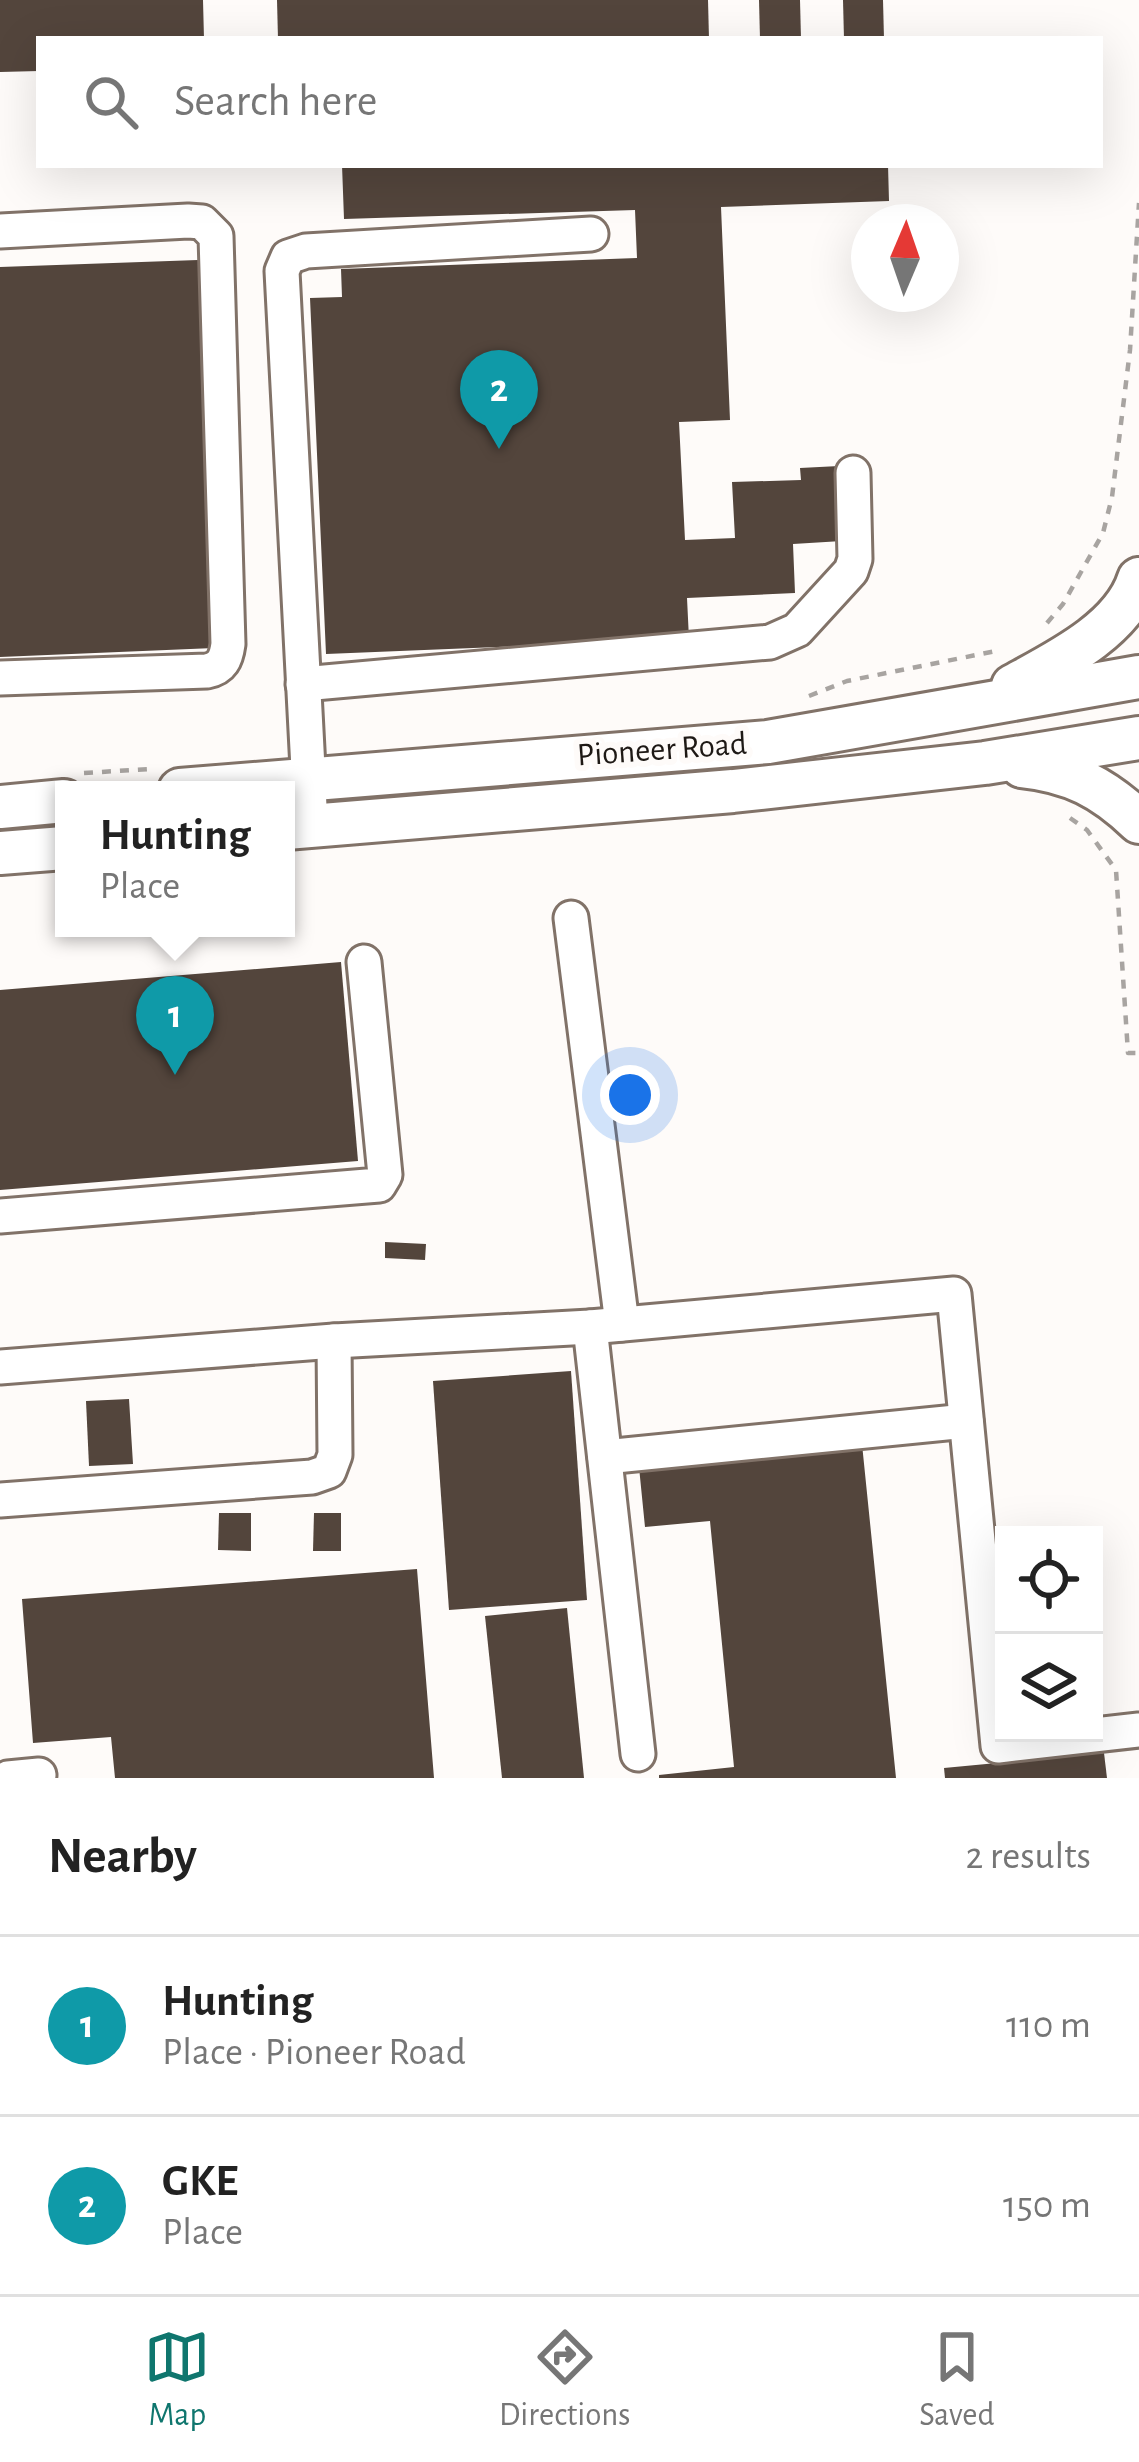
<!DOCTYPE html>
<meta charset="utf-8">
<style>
:root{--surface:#fff;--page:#f6f6f6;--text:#222;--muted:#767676;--line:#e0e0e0;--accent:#0f766e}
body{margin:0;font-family:"Alegreya Sans",sans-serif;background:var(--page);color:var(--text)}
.controls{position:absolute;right:36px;bottom:36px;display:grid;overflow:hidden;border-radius:0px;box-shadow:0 12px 48px #0002}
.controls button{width:108px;height:108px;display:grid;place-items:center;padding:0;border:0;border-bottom:3px solid var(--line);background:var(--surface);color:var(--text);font:60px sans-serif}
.compass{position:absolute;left:851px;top:204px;width:108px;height:108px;border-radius:50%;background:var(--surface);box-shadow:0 12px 48px #0002;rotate:2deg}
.you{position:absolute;left:630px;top:1095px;width:42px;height:42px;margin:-30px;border:9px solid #fff;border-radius:50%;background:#1a73e8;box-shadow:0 0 0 18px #1a73e833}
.badge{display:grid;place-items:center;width:78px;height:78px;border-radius:50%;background:var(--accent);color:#fff;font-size:39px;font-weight:700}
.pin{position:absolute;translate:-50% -99px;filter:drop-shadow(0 3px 6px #0008)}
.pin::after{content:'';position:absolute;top:63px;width:42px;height:36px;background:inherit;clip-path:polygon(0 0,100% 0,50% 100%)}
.popup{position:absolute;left:55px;top:781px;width:240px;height:156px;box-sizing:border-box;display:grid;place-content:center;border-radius:0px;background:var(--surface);filter:drop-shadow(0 3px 9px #0005);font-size:39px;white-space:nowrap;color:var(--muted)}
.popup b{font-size:45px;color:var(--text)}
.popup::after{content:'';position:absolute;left:50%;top:100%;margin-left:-24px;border:24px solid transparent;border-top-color:var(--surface)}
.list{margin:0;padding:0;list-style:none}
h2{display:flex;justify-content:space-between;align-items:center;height:156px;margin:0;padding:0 48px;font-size:51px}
h2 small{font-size:39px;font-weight:400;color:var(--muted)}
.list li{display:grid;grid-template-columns:78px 1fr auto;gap:36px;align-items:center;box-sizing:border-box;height:180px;padding:0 48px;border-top:3px solid var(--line)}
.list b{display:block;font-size:45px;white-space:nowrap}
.list p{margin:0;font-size:39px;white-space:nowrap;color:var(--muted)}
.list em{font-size:39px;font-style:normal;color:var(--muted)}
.icon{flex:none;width:66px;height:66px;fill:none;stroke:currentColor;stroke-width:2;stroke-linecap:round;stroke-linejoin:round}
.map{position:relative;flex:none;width:1139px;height:1778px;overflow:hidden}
.search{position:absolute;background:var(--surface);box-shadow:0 12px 48px #0002;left:36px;right:36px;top:36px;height:132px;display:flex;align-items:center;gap:30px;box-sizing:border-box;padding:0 42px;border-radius:0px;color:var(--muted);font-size:45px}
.sheet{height:516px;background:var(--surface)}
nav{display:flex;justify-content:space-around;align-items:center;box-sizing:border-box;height:168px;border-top:3px solid var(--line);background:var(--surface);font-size:33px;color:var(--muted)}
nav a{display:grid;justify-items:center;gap:6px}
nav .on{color:var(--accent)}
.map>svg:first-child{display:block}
</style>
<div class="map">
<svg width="1139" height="1778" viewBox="0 0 1139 1778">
<rect width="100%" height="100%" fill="#fefbf9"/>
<g fill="#53453c">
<polygon points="0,0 203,0 204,39 39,39 39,71 0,72"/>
<polygon points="277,0 708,0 709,39 278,39"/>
<polygon points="759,0 800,0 801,39 760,39"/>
<polygon points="843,0 883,0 884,39 844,39"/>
<polygon points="342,165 888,165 889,201 721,207 730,420 679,422 685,540 735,538 732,482 801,480 800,468 839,466 842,541 793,544 795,593 687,598 689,639 326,654 310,298 342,297 341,269 637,258 635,210 344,219"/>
<polygon points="198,260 214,648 0,657 0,267"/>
<polygon points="341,962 358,1161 0,1190 0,990"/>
<polygon points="385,1242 426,1244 425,1260 385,1258"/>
<polygon points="571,1371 587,1600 449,1610 433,1381"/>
<polygon points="129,1399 133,1464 89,1466 86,1401"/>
<polygon points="862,1444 896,1778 659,1778 659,1775 734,1767 710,1521 645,1527 639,1467"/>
<polygon points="219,1513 251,1513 251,1551 218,1550"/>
<polygon points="314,1513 341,1513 341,1551 313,1551"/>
<polygon points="417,1569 434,1778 115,1778 111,1737 33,1743 22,1599"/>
<polygon points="567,1608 584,1778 502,1778 485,1616"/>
<polygon points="1104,1753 1107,1778 945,1778 944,1768"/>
</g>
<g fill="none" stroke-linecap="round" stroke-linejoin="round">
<defs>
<g id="minor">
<path d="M0,231L188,221L202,222L216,236L228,644C226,659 222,668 207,671L0,678"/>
<polyline points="303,684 770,642 797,630 851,571 855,559 853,473"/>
<polyline points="311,826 282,271 288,257 306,251 591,234"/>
<polyline points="571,918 622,1324"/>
<polyline points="0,1216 379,1185 385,1175 364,962"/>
<polyline points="590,1327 638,1754"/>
<polyline points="0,1367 334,1341 590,1327 954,1294 998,1746 1139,1730"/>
<polyline points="605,1457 966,1421"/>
<polyline points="0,1500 312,1477 329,1471 335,1455 334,1341"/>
<polyline points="8,1778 39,1775"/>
</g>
<g id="major">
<path d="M1013,686C1057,662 1123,630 1139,579"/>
<path d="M1022,766C1071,771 1104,788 1139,822"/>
<polyline points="180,790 768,742 1139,677"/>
<polyline points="0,807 64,801"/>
<polyline points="286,828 733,791 985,763 1139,738"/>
<polyline points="0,853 64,848"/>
</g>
</defs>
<use href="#minor" stroke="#817268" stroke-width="39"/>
<use href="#major" stroke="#817268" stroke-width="48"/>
<g stroke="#a8a4a1" stroke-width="4.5" stroke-dasharray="9 9" stroke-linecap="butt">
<polyline points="1047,623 1063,604 1103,533 1112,497 1130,350 1139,203"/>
<polyline points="809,696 847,681 1001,650"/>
<polyline points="84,773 150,769"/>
<polyline points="1070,818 1087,830 1116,870 1128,1053 1139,1053"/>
</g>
<use href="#minor" stroke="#fff" stroke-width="33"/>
<use href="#major" stroke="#fff" stroke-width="42"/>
</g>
<g text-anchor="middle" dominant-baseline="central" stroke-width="12" stroke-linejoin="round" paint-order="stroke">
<g font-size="33" fill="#1e1915" stroke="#fefbf9">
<text transform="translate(662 750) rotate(-4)">Pioneer Road</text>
</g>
</g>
</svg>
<div class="controls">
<button><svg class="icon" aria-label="locate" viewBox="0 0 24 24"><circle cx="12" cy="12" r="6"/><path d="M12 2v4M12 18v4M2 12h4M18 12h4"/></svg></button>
<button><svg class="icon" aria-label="layers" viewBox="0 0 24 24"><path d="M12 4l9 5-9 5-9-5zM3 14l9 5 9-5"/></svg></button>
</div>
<svg class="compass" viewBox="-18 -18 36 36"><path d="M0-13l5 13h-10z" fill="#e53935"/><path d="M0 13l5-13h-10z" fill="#767676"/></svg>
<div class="you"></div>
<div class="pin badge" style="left:175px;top:1075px;background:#0f9aa8">1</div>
<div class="popup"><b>Hunting</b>Place</div>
<div class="pin badge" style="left:499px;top:449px;background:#0f9aa8">2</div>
<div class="search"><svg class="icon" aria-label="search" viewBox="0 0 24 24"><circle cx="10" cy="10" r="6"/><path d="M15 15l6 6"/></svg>Search here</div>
</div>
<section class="sheet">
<h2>Nearby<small>2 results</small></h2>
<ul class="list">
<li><span class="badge" style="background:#0f9aa8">1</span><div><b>Hunting</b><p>Place · Pioneer Road</p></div><em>110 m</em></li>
<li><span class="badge" style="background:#0f9aa8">2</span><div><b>GKE</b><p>Place</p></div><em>150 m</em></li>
</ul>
</section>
<nav>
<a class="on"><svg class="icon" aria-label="map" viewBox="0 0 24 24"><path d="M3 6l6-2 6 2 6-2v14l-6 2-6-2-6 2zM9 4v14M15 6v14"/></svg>Map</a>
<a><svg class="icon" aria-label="directions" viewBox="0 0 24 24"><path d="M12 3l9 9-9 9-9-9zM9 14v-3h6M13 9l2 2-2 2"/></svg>Directions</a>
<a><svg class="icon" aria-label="saved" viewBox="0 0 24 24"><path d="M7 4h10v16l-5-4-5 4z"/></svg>Saved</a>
</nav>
